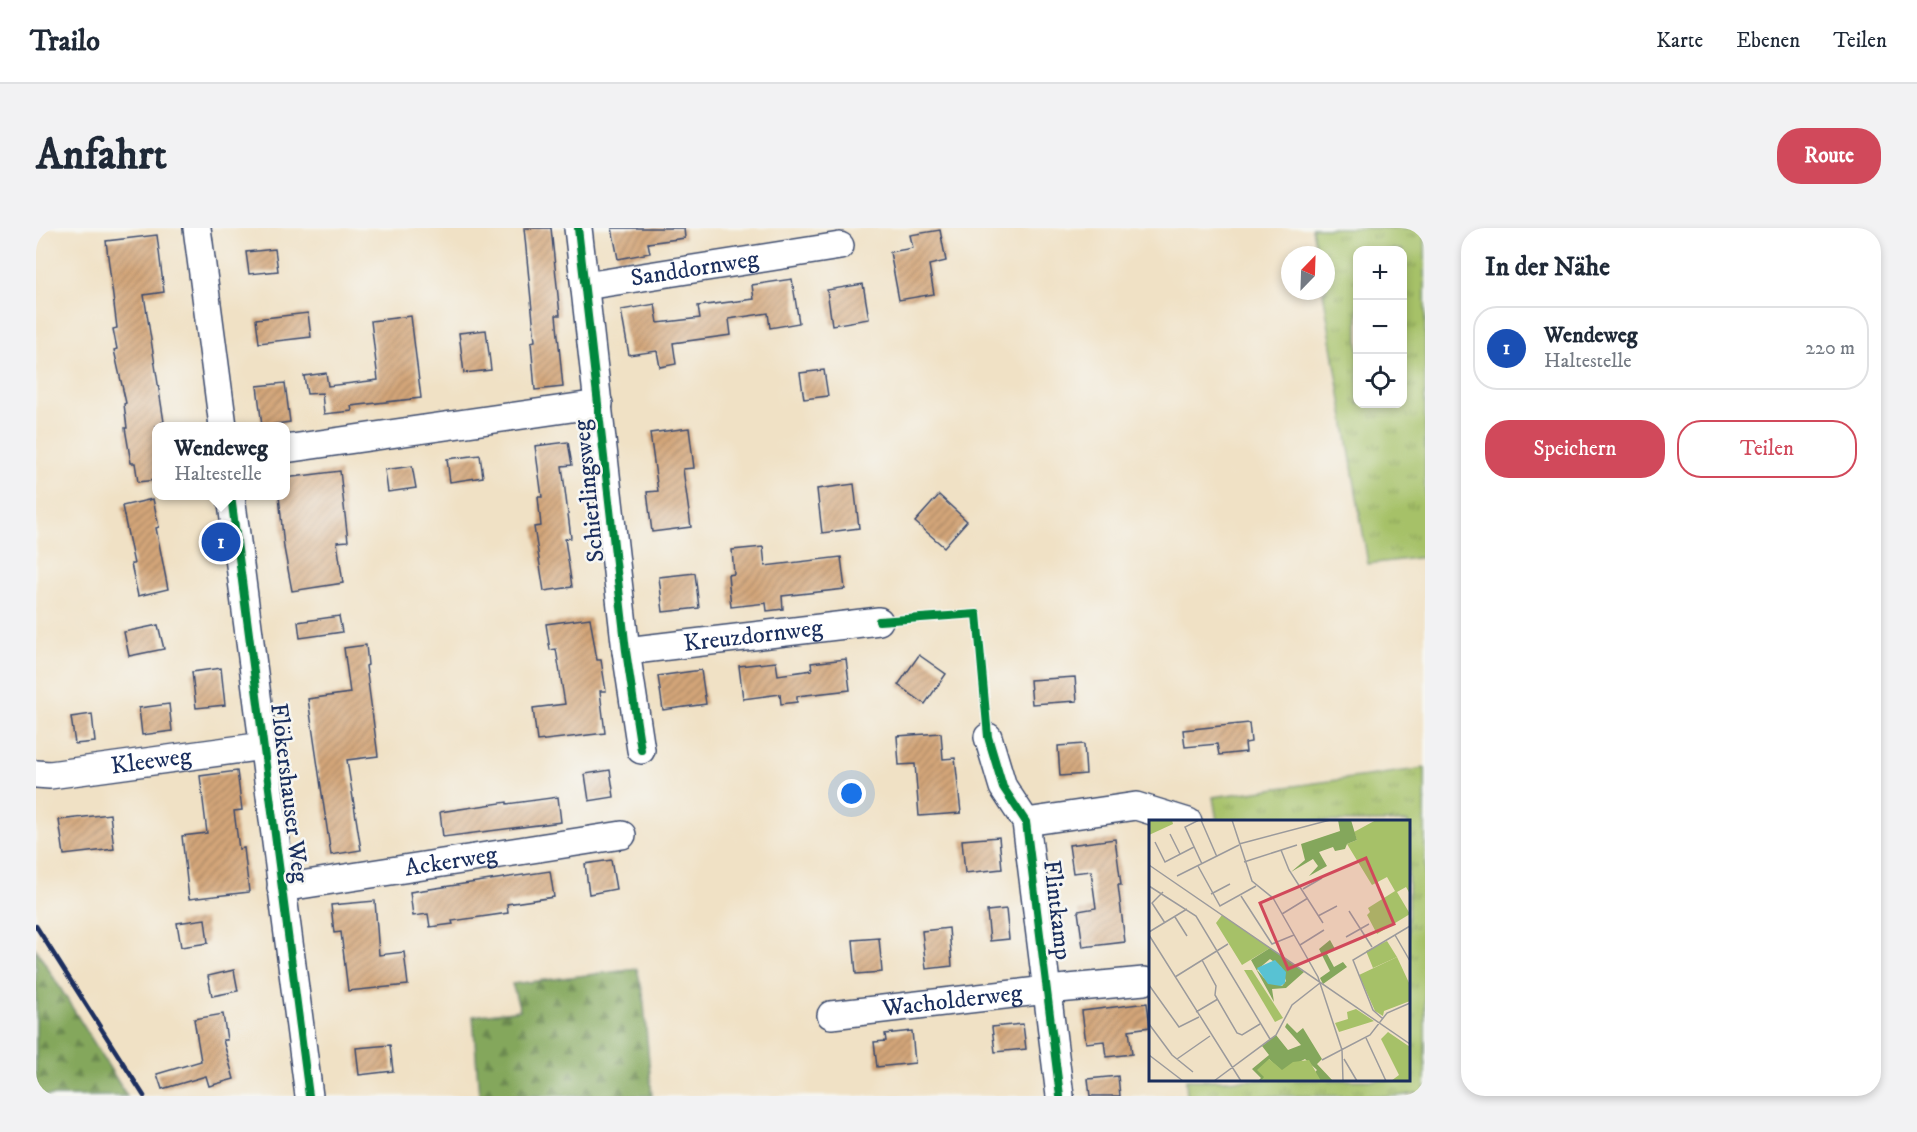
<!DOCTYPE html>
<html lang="de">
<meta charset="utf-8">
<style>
:root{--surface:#fff;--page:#f2f2f3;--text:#1f2937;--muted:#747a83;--line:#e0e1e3;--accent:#d1495b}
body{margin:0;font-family:"IM FELL DW Pica",serif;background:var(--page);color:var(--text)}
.controls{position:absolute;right:18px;top:18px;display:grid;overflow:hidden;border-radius:12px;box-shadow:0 3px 9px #0003}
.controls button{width:54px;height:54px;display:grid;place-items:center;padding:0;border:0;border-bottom:2px solid var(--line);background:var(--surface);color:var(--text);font:30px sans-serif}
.compass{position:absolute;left:1245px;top:18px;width:54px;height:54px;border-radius:50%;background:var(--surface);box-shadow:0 3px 9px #0003;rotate:23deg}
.you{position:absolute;left:816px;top:566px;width:21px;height:21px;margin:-15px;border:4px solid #fff;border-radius:50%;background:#1a73e8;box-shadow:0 0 0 9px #1a73e833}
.badge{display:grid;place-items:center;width:39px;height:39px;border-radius:50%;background:var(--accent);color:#fff;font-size:20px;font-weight:700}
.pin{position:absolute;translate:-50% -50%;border:3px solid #fff;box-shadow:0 2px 6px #0006}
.popup{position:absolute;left:116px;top:194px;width:138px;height:78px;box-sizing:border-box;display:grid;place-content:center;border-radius:12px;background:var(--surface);filter:drop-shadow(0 2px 4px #0005);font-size:20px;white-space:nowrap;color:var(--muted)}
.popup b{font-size:22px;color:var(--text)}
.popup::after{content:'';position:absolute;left:50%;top:100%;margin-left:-12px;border:12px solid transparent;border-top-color:var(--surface)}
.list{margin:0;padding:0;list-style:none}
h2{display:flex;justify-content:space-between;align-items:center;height:78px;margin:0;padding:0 24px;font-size:26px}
h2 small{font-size:20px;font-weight:400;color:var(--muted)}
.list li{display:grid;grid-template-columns:39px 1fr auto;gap:18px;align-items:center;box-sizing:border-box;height:84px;margin:0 12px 12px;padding:0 12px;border:2px solid var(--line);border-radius:24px}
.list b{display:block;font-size:22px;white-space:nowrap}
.list p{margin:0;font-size:20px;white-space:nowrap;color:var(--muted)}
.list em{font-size:20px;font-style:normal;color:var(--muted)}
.actions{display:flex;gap:12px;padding:18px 24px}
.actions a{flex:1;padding:14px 0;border:2px solid var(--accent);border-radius:24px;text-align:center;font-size:21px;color:var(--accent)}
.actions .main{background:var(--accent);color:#fff}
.icon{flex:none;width:33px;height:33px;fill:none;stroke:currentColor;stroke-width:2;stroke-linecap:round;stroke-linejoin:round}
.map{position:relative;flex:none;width:1389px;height:868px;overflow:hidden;border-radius:24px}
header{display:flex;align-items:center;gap:36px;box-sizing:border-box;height:84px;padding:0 30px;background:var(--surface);border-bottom:2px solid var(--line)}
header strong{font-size:28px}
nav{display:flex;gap:33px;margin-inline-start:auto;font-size:21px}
.intro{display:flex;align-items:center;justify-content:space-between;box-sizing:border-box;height:144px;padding:0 36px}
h1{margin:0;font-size:42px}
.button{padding:15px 27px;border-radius:24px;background:var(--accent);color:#fff;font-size:21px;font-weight:700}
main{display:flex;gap:36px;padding:0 36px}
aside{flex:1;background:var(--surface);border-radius:24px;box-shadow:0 3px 9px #0003}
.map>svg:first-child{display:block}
</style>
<header>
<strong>Trailo</strong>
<nav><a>Karte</a><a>Ebenen</a><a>Teilen</a></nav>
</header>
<div class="intro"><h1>Anfahrt</h1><a class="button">Route</a></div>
<main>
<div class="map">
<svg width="1389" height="868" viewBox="0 0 1389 868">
<defs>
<pattern id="grass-tufts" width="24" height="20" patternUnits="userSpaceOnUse" patternTransform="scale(1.5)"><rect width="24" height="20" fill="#a6c168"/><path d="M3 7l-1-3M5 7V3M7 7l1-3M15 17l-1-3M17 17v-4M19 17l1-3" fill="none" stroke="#869d59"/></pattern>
<pattern id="forest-firs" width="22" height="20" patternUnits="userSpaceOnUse" patternTransform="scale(1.5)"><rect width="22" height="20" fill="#84a75c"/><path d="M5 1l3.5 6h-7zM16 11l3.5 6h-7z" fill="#6b884f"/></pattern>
<pattern id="building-hatch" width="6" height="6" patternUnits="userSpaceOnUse" patternTransform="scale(1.5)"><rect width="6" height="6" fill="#d3a578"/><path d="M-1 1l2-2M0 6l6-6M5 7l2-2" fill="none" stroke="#aa8766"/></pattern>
</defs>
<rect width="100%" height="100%" fill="#f6f6f2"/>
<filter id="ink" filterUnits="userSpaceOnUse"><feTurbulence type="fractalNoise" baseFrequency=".0167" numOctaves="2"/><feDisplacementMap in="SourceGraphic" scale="12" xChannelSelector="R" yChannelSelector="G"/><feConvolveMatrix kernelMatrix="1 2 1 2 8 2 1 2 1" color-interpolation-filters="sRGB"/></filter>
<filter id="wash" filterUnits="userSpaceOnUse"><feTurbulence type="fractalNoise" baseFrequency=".008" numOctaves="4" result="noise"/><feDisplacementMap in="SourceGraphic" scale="24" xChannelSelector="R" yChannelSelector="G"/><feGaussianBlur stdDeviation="1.35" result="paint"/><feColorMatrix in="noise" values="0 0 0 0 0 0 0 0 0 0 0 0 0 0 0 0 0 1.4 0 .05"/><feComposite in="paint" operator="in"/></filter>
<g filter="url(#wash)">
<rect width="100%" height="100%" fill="#f0e1c5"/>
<g fill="url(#grass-tufts)" stroke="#607863" stroke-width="1.5" fill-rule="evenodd">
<path d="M1276,0H1389V329L1332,336L1287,63H1290V27H1281ZM1322,22H1366V176H1322Z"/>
<polygon points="1389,540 1389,864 1362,868 1151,868 1150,852 1372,852 1372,594 1181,593 1177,569"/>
</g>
<g fill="url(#forest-firs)" stroke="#506b5d" stroke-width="1.5">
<polygon points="0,721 91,868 0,868"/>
<polygon points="601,741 607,765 616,868 443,868 437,788 484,782 476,756"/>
</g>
<g id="blocks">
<g fill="url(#building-hatch)">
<polygon points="488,0 515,0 524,87 520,87 527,159 499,162 495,114 499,113"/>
<polygon points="576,0 648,0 649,10 612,15 614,25 582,31"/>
<polygon points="904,2 910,33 893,37 898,66 863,72 854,24 877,20 874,7"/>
<polygon points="121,7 128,64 108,67 128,194 126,194 126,198 120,198 120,252 102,254 99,235 95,235 89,200 91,200 88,176 90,175 78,122 81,121 77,101 81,100 70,13"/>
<polygon points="239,21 242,43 213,46 210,24"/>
<polygon points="756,51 763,95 734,100 732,85 693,91 695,107 637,115 640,136 624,139 621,123 593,127 585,82 619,76 622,95 664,90 662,78 718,71 716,57"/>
<polygon points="827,56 833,91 796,97 791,62"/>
<polygon points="272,85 275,109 223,115 220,91"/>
<polygon points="375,88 385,170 315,178 316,183 288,186 286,165 271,166 268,148 290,145 292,158 342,152 335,93"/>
<polygon points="450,102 455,142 428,145 423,105"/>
<polygon points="788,142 792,168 768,171 764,145"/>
<polygon points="249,155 254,194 226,198 221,158"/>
<polygon points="653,200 658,240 647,241 655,299 616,304 611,264 622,263 614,205"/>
<polygon points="532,214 536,237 526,238 535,310 529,311 536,359 508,363 498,299 505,298 502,269 506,269 499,218"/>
<polygon points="444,227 447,249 414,254 411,231"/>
<polygon points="376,238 380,260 352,264 349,242"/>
<polygon points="304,243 312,313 301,314 307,355 256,363 248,320 243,267 249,267 249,250"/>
<polygon points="818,256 823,300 786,305 781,261"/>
<polygon points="903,267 931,293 908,319 879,294"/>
<polygon points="117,271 123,299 120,300 132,361 102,368 95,336 98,336 86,278"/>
<polygon points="727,319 729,338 805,329 809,361 746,368 747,381 731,383 730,375 695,379 692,347 698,346 696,322"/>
<polygon points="659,345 663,380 627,384 623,349"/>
<polygon points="303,388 306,404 264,410 262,394"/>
<polygon points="554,390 561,432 565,432 570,463 564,463 569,505 501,513 497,480 529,476 520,421 514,422 510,396"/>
<polygon points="122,397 128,421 93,428 88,404"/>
<polygon points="330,417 332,437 330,438 342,528 311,532 325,622 295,627 272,471 314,465 308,420"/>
<polygon points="883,427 910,446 889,476 862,457"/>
<polygon points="810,431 814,462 761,468 761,474 745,476 744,466 707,471 703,438 740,434 742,447 776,442 775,435"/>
<polygon points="185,440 189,477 160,480 156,444"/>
<polygon points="665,442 670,476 627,482 622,448"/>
<polygon points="1039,449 1041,473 996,476 994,452"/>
<polygon points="133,476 136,503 106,507 103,480"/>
<polygon points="56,486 59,514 39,516 35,489"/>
<polygon points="1213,495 1215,514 1209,515 1210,524 1183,527 1181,516 1149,519 1147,502"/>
<polygon points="905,505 907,531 919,530 925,585 883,588 879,536 863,537 861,508"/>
<polygon points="1048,516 1050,546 1024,548 1022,518"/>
<polygon points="574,542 578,569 553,573 549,546"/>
<polygon points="201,543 206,582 198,583 203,621 208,620 213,664 153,671 146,608 171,605 164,548"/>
<polygon points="522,569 525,594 407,609 404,584 471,574 471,576"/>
<polygon points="74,586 78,621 28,627 23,592"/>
<polygon points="963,609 966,641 929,645 926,612"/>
<polygon points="1079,611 1085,657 1082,657 1089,714 1047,719 1042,683 1060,680 1055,643 1037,645 1033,617"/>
<polygon points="575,632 580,661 553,666 549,636"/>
<polygon points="514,643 518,669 471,676 472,685 416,693 417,696 394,699 392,686 377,688 374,664"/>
<polygon points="339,673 343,727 368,724 372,757 312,763 305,704 298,705 295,677"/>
<polygon points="970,681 973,711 954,713 951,683"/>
<polygon points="169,691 172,715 145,719 141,695"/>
<polygon points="913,700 916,738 890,741 886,703"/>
<polygon points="843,710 846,744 820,746 817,712"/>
<polygon points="198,742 202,763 176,768 172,748"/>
<polygon points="1111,775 1114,799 1093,802 1096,826 1070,829 1068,813 1050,815 1046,783"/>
<polygon points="187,786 191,812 187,812 198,851 173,858 170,848 126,861 121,846 165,833 158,791"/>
<polygon points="987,796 990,821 959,824 956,799"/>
<polygon points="876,803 879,835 841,839 838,814 850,813 849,806"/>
<polygon points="354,817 357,843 323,847 320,820"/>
<polygon points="1082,848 1084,868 1054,868 1052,851"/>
</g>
</g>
</g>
<g filter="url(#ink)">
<use href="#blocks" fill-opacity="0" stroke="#3b4a6d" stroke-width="1.5"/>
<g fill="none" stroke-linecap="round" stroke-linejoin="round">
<defs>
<g id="minor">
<polyline points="161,0 187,198"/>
<polyline points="542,0 590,423 605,522"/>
<path id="s1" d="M549,58L804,18"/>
<polyline points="249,221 563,176"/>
<polyline points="195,268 273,868"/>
<path id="s2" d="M590,423L843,393"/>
<polyline points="952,509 967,559 990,594 1024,868"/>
<path id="s3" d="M0,546L14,547L228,518"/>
<polyline points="990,594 1100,578 1152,594"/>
<path id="s4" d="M245,660L586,607"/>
<path id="s5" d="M795,787L1011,762L1108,753"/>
</g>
</defs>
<use href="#minor" stroke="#3b4a6d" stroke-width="30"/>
<use href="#minor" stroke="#fff" stroke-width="27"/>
<polyline stroke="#1b2f5e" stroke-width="4.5" points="0,698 108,868"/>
<defs>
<g id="cycleway">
<polyline points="542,0 590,423 605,522"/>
<polyline points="195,268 273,868"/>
<polyline points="843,393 941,386 952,509 967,559 990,594 1024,868"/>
</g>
</defs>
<use href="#cycleway" stroke="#f6f6f2" stroke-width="11"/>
<use href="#cycleway" stroke="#00873e" stroke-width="8"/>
</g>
</g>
<g text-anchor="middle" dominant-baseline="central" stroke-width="5" stroke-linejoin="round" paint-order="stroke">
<g font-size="24" fill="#1b2f5e" stroke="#f6f6f2">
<text stroke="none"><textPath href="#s1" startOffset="111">Sanddornweg</textPath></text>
<text transform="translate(553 263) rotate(-96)">Schierlingsweg</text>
<text stroke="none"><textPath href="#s2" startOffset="128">Kreuzdornweg</textPath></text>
<text stroke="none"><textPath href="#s3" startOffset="116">Kleeweg</textPath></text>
<text transform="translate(253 565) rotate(83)">Flökershauser Weg</text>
<text stroke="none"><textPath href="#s4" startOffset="172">Ackerweg</textPath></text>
<text transform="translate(1021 682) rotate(83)">Flintkamp</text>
<text stroke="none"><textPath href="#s5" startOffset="122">Wacholderweg</textPath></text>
</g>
</g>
<g transform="translate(1113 592)">
<rect width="261" height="261" fill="#f0e1c5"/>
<path d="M0,0H23L24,4L0,15ZM227,0H261V74L257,67L248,72L261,94L228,114L218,95L221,92L219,88L246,71L238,57L223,65L198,24L208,20L205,12ZM73,95L121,128L93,145L67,103ZM238,121L248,137L224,148L217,131Z" fill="#a6c168"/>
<path d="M189,0H202L208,20L198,24L196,29L186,31L184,27L170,32L178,46L160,56L169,46L164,39L142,52L156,40L152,24L191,11ZM181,120L186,129L178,134L185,147L194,142L198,147L174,164L171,158L181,151L170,129ZM121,128L155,152L137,168L123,169L125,182L102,140ZM121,139L132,147L137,161L133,166L115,158L108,150ZM138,203L148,213L154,208L173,239L168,244L184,261H172L165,253L168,250L156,239L133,251L120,239L115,259L109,261L112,258L103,249L120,235L113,226L127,215L139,230L152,225L136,207Z" fill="#84a75c" fill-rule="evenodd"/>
<path d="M248,137L261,165V181L235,191L234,196L226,191L210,155ZM239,212L261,227V261H242L250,255L232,219Z" fill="#a6c168"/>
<path d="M95,150H103L134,198L126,202Z" fill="#a6c168"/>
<path d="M207,189L225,201L190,212L186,203L199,199L198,192ZM120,239L133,250L144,242L160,240L172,261H112L115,257L108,250Z" fill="#a6c168"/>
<path d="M126,140L137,152L136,163L132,166L119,164L108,148Z" fill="#58c2d3"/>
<path fill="none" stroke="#9b9a9c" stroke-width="1.5" d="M50,0L36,7L53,44M52,0L68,37M83,0L103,61L124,78L169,157L193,230L194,261M21,14L31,34M6,22L16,42L45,27M90,24L181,0M132,30L140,50L174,103M95,42L148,25M0,45L261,224M49,46L71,86L107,66M28,56L90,25M0,66L47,96L121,219M154,69L173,58M14,72L3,83L16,103M62,74L81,64M92,76L123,124L145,115M200,91L223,127M133,94L159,78M169,96L188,86M26,97L38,116M0,112L38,89M0,115L92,261M246,115L261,141M197,117L220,104M151,125L175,110M53,140L67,166L66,175L88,213L93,215L111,204M26,157L79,124M0,165L30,207L50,197M47,192L69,179M234,199L224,190L204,140L261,106M0,204L23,235L44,252M217,218L237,261M0,235L34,261M28,239L61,216M195,239L208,261M173,240L221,215L238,193L261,183M65,261L127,215L143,185L171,163"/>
<path fill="#d1495b" fill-opacity="0.15" stroke="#d1495b" stroke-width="3" d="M217,38L245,104L139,149L111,83Z"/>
<rect width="261" height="261" fill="none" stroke="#1b2f5e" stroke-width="3"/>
</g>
</svg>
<div class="controls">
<button>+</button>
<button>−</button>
<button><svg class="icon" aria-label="locate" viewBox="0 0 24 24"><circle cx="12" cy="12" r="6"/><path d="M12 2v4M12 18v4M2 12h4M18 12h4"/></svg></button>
</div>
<svg class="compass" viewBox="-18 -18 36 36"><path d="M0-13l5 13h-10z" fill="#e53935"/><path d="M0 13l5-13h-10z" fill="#747a83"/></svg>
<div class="you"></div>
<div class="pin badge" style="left:185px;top:314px;background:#1a4fb4">1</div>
<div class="popup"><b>Wendeweg</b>Haltestelle</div>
</div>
<aside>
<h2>In der Nähe<small></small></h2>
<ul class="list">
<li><span class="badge" style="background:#1a4fb4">1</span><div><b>Wendeweg</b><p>Haltestelle</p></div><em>220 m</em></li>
</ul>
<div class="actions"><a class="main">Speichern</a><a>Teilen</a></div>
</aside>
</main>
